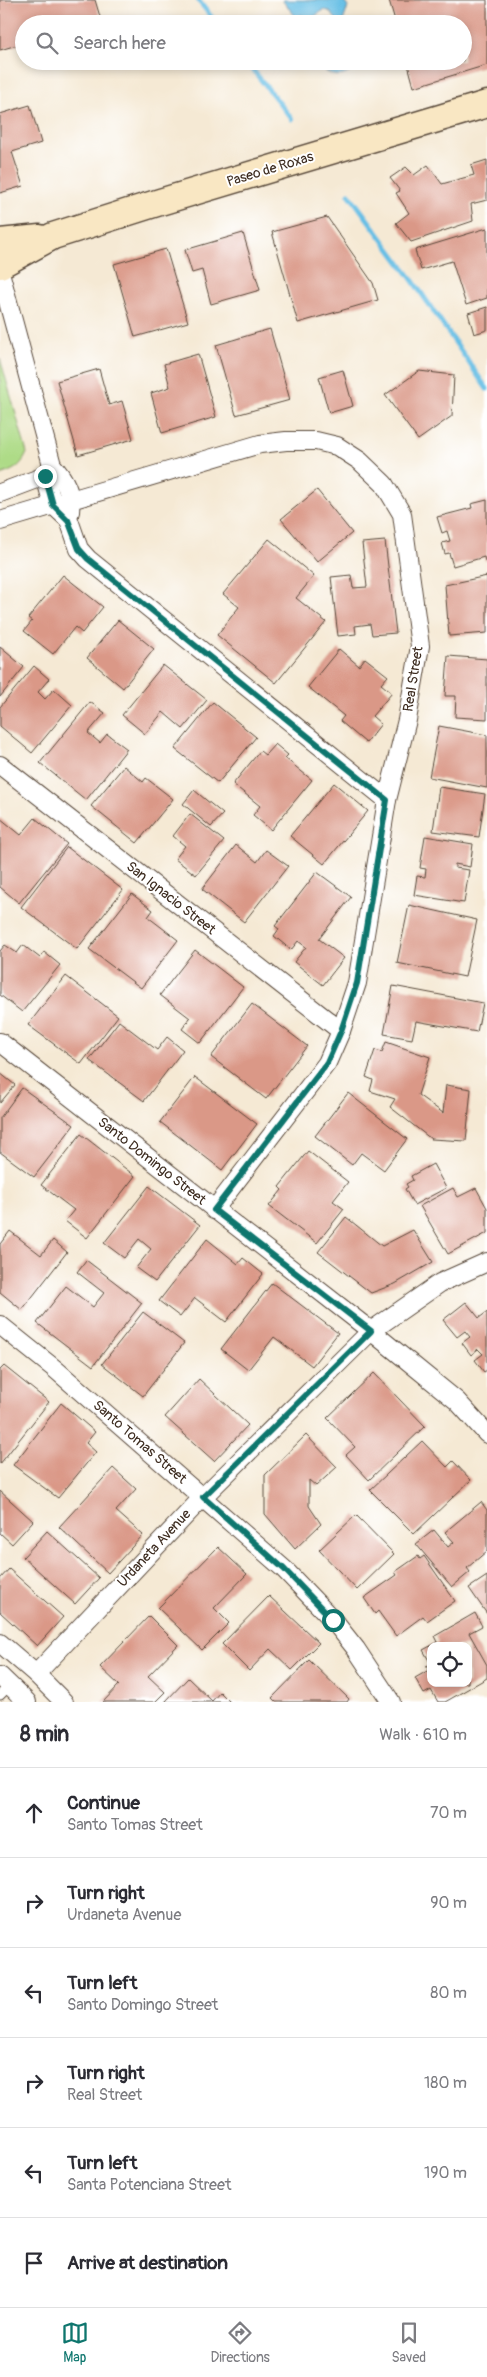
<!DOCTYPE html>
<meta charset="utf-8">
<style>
:root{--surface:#fff;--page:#f7f7f7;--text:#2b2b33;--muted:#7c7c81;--line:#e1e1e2;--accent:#0f766e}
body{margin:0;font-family:Pangolin,sans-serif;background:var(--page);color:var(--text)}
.controls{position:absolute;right:15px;bottom:15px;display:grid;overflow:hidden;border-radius:10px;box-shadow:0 2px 8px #0003}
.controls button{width:45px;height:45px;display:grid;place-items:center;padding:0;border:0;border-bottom:1px solid var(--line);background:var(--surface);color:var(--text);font:25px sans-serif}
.stop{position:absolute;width:15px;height:15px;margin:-11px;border:4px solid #0f766e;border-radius:50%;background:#fff}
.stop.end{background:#0f766e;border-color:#fff;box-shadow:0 1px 5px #0008}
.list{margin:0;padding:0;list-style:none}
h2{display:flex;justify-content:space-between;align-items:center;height:65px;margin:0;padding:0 20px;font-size:21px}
h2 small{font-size:16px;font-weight:400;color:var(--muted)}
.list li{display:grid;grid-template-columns:32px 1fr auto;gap:15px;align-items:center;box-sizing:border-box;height:90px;padding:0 20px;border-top:1px solid var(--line)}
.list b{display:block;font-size:19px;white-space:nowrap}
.list p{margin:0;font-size:16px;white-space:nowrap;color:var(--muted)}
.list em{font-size:16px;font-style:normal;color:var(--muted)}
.icon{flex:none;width:28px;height:28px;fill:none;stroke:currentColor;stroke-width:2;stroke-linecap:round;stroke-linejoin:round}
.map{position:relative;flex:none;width:487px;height:1702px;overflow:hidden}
.search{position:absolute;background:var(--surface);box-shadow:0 2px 8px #0003;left:15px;right:15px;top:15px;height:55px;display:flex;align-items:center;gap:12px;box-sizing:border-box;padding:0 18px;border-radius:28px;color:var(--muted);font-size:19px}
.sheet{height:605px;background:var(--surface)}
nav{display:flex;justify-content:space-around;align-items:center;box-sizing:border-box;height:70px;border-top:1px solid var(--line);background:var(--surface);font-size:14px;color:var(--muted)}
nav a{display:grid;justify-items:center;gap:2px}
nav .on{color:var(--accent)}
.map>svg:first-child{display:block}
</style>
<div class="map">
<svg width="487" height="1702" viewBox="0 0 487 1702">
<rect width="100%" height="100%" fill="#fff"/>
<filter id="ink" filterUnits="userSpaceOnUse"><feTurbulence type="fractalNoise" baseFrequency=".02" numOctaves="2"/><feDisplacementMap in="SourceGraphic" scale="10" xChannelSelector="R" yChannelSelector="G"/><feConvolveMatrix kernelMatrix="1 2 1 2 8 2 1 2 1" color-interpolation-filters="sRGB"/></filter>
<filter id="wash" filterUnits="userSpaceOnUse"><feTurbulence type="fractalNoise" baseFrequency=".0096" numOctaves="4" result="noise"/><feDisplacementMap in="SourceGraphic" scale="20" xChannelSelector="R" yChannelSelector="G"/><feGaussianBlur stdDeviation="1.12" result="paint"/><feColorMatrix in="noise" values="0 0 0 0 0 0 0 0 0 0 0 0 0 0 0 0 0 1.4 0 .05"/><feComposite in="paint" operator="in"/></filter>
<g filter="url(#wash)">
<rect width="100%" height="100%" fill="#f5e9d4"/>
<path fill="#aedb87" stroke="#748252" d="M0,358L27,453C21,467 14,470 0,475Z"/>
<g fill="#68bfe5" stroke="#527482">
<polygon points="282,0 343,0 348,7 342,24 335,24 336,19 329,11 323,10 311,19 302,15 296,17"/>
<path d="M318,61H358C351,81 325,80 318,61Z"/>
</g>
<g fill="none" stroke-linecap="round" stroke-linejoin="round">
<g stroke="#68bfe5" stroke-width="5">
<polyline points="198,0 217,24"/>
<polyline points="246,61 292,119"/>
<polyline points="349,194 411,278 487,389"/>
</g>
</g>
<g id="blocks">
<g fill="#da9887" fill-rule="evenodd">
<polygon points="0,0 95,0 101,20 87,24 24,24 24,43 0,50"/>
<polygon points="389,0 487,0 487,65 414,87 407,61 463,61 463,24 396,24"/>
<polygon points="30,105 41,143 12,152 23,186 0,193 0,114"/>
<polygon points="487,160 487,200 471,204 473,221 411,242 396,223 409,213 396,193 400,191 390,178 406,167 414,175 428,165 442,184 474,175 471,165"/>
<polygon points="327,217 373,283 378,300 298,323 272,232"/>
<polygon points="487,228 487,298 466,305 452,261 421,270 415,250"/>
<polygon points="243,233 260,290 211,304 202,270 192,273 185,250"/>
<polygon points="166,249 188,322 135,337 114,264"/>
<polygon points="487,307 487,330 474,334 468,313"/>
<polygon points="270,329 290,400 236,415 216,345"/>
<polygon points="198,354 216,417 162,433 151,393 170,387 164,364"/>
<polygon points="99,369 109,405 122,401 133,439 78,455 57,381"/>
<polygon points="343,370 353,406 329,413 319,377"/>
<polygon points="419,371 454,375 452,416 418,440 385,395"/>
<polygon points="317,490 352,533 317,562 281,519"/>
<polygon points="487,500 487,561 485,561 484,557 453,566 449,553 445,554 442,543 450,541 447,531 442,533 437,517 472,508 471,504"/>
<polygon points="269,539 314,576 296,598 326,622 276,683 217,635 239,607 223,594"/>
<polygon points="385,541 396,633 372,635 370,624 355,626 356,634 338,636 331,577 351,575 353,588 367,587 362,543"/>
<polygon points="63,575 103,607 82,633 75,627 53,654 24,631 32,621 28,618"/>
<polygon points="487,576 487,633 449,636 445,585"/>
<polygon points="118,620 154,649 123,688 87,658"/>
<polygon points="0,647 24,667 0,697"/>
<polygon points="339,649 359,666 365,658 388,676 381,684 392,693 372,716 381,724 366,743 340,721 344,716 308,687"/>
<polygon points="448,656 487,659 487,719 455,717 456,696 445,696"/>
<polygon points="163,665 207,700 183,729 163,712 145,734 122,715"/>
<polygon points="34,666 49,679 38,692 45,699 54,689 72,705 32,753 0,726 0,707"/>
<polygon points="90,702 105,713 88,733 100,743 107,734 127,749 86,800 40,763"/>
<polygon points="213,702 256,737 218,783 175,749"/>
<polygon points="439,726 487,735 487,788 429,777"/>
<polygon points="275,744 288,755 285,758 312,780 271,830 253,815 260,806 233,784 260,751 265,755"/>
<polygon points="124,766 143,782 146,778 173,799 137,843 91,806"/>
<polygon points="334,783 368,811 324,864 290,836"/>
<polygon points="439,787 485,794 479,837 433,831"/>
<polygon points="194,790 223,814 211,827 183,804"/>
<polygon points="190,814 224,841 196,875 175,859 185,846 173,836"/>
<polygon points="0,818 21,835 35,818 67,844 19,903 0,887"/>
<polygon points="425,836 473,844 470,867 455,864 455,868 469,870 464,903 414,895 417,876 425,877 426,869 420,868"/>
<polygon points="236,845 257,862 266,850 288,866 244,922 202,889"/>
<polygon points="67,847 123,890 77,949 21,907"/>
<polygon points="317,872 351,897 319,939 344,958 323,985 294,962 306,947 298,941 291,950 274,936 279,929 275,926"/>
<polygon points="132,894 153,910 148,917 178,940 141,988 89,949"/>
<polygon points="409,905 477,920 465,977 397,963"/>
<polygon points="5,945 17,953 23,945 40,958 44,952 60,965 22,1012 0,995 0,951"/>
<polygon points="195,950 243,987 200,1043 182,1029 190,1018 160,995"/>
<polygon points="66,976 118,1016 81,1064 28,1025"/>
<polygon points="393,986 483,1003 477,1032 416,1021 412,1039 384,1034"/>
<polygon points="252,1004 307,1046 266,1099 211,1057"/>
<polygon points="119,1021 157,1050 167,1037 183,1050 144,1101 89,1060"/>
<polygon points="386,1042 430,1057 418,1095 443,1113 446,1085 471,1089 466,1141 431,1139 390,1107 395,1099 370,1091 373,1080 366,1077 375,1050 382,1052"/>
<polygon points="0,1073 15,1085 0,1103"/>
<polygon points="195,1077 257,1124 222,1170 160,1122"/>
<polygon points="22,1088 74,1125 34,1177 0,1152 0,1118"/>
<polygon points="348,1093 407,1139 384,1170 361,1153 352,1165 315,1136"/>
<polygon points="81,1134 135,1176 87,1238 65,1221 74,1210 41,1185"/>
<polygon points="308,1151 348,1182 333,1201 344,1209 317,1243 269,1206 282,1190 279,1187"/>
<polygon points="433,1164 446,1188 414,1205 405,1189 408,1187 406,1184 413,1180 411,1176"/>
<polygon points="149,1186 200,1225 155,1282 136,1268 151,1249 139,1239 124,1258 104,1243"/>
<polygon points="453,1188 458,1197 476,1188 487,1208 487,1233 448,1254 420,1206"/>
<polygon points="346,1217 382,1246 413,1230 433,1262 395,1284 371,1293 318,1252"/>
<polygon points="10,1231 41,1255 53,1240 67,1252 22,1310 0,1292 0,1244"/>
<polygon points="207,1239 238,1264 243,1258 263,1274 226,1322 195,1298 180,1317 159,1301"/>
<polygon points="86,1260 142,1303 93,1366 37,1323 66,1286 93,1307 104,1293 77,1272"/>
<polygon points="272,1283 338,1333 312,1366 274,1337 248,1370 221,1349"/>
<polygon points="466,1302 479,1318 487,1312 487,1370 484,1372 475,1360 483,1354 478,1349 471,1355 462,1343 470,1337 465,1331 457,1337 443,1320"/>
<polygon points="143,1312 184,1343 143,1396 102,1364"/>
<polygon points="4,1366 49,1402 0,1464 0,1370"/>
<polygon points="374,1373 425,1426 369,1480 346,1455 355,1447 327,1418"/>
<polygon points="199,1379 248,1425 214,1461 165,1417"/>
<polygon points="61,1403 95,1432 86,1443 96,1452 58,1498 13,1465"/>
<polygon points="306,1435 337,1467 316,1486 309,1480 309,1506 321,1524 295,1549 265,1514 265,1475"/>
<polygon points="422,1441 447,1467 453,1461 471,1480 414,1534 370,1490"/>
<polygon points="113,1468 136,1489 116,1511 143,1535 108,1573 59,1527"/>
<polygon points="0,1491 33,1521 12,1544 0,1533"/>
<polygon points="481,1502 487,1510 487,1551 467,1568 470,1572 452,1587 416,1544 434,1530 448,1547 454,1542 445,1532"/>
<polygon points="356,1515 394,1554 357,1590 319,1550"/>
<polygon points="47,1531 99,1578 75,1604 23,1557"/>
<polygon points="218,1547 247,1574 214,1608 229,1623 202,1650 158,1608"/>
<polygon points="418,1556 420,1559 424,1556 455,1601 427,1621 423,1616 396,1636 378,1611 375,1614 364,1598 397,1575 395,1572"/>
<polygon points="9,1569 63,1617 37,1646 0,1612 0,1579"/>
<polygon points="487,1576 487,1614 469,1588"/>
<polygon points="269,1596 319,1643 292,1670 270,1649 249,1671 222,1644"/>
<path d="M475,1613L482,1626L469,1633L487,1665V1678L445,1702H438L431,1690L424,1694L415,1678L429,1670L426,1666L431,1664L423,1650L438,1642L435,1636ZM431,1646H468V1683H431Z"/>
<polygon points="149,1616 178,1645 148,1676 165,1692 155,1702 103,1702 119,1685 100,1667"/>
<polygon points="309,1660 349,1699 347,1702 276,1702 272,1698"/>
<polygon points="188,1678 212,1701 220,1692 230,1702 165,1702"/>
</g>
</g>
</g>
<g filter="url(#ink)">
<use href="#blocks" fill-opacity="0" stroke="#574739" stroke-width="1"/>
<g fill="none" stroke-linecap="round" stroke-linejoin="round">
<defs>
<polyline id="service" points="0,1695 10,1685"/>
<g id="minor">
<path d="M0,272L52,465C65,479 72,493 70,512"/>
<polyline points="45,476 53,505 69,520 79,549 88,559 387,800"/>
<polyline points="0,493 45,476 51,468"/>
<polyline points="0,521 260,444 286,441 316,441 337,446 360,461 384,484 402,514 420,646 407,720 387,800 357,983 341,1031 327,1063 214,1210"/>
<polyline points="0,765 341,1031"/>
<polyline points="0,1042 371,1331 457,1401 487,1434"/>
<polyline points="0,1325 55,1369 284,1569 333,1620 356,1649 391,1702"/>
<polyline points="0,1643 36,1674 64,1702"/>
<polyline points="36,1674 203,1497 371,1331 440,1283 487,1262"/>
<polyline points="0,1676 27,1702"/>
</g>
<g id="secondary">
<polyline points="0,242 40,238"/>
<polyline points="0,265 53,236 160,202 487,104"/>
</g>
</defs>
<use href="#service" stroke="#574739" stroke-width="11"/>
<use href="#minor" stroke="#574739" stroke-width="20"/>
<use href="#secondary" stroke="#574739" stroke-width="29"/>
<use href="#service" stroke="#fff" stroke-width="9"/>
<use href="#minor" stroke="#fff" stroke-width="18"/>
<use href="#secondary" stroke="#f9e7c3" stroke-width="26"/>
</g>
</g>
<g fill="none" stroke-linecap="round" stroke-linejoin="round" filter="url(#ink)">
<polyline stroke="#0f766e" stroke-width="6" points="45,476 53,505 68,520 79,549 88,559 387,800 357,983 341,1031 327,1063 214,1210 371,1331 203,1497 284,1569 333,1620"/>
</g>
<g text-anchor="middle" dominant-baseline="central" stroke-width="4" stroke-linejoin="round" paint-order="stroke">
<g font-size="14" fill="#3b2a1e" stroke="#fff">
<text transform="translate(270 169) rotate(-17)">Paseo de Roxas</text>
<text transform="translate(413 679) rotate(-81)">Real Street</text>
<text transform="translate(171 898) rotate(38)">San Ignacio Street</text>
<text transform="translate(152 1161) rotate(38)">Santo Domingo Street</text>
<text transform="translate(140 1442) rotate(41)">Santo Tomas Street</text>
<text transform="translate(154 1548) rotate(-47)">Urdaneta Avenue</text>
</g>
</g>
</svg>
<div class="controls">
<button><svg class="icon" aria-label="locate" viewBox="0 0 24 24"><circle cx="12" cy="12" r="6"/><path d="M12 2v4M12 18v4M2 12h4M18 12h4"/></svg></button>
</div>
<div class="stop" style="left:333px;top:1620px"></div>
<div class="stop end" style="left:45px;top:476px"></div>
<div class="search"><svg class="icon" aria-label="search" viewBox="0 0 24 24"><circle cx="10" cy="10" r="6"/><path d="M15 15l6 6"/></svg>Search here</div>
</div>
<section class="sheet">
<h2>8 min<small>Walk · 610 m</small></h2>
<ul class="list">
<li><svg class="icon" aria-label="ahead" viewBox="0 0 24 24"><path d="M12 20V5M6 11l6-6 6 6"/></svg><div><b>Continue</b><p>Santo Tomas Street</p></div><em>70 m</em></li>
<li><svg class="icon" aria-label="right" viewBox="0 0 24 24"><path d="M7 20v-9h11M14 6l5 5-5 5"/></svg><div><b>Turn right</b><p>Urdaneta Avenue</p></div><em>90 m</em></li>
<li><svg class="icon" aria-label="left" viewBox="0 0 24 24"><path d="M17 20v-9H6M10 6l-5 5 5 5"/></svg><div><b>Turn left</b><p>Santo Domingo Street</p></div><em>80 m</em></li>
<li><svg class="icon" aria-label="right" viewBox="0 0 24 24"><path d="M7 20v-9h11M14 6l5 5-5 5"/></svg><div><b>Turn right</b><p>Real Street</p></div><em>180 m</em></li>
<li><svg class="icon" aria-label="left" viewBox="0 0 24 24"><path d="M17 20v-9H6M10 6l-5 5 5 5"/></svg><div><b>Turn left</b><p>Santa Potenciana Street</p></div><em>190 m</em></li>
<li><svg class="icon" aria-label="arrive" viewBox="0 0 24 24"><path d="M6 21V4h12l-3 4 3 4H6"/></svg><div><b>Arrive at destination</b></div></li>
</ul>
</section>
<nav>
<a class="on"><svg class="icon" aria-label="map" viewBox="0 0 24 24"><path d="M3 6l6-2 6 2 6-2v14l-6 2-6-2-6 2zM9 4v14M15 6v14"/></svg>Map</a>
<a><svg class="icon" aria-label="directions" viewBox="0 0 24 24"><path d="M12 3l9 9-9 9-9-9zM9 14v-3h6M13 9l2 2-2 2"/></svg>Directions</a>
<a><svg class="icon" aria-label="saved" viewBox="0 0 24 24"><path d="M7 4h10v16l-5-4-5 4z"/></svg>Saved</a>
</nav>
